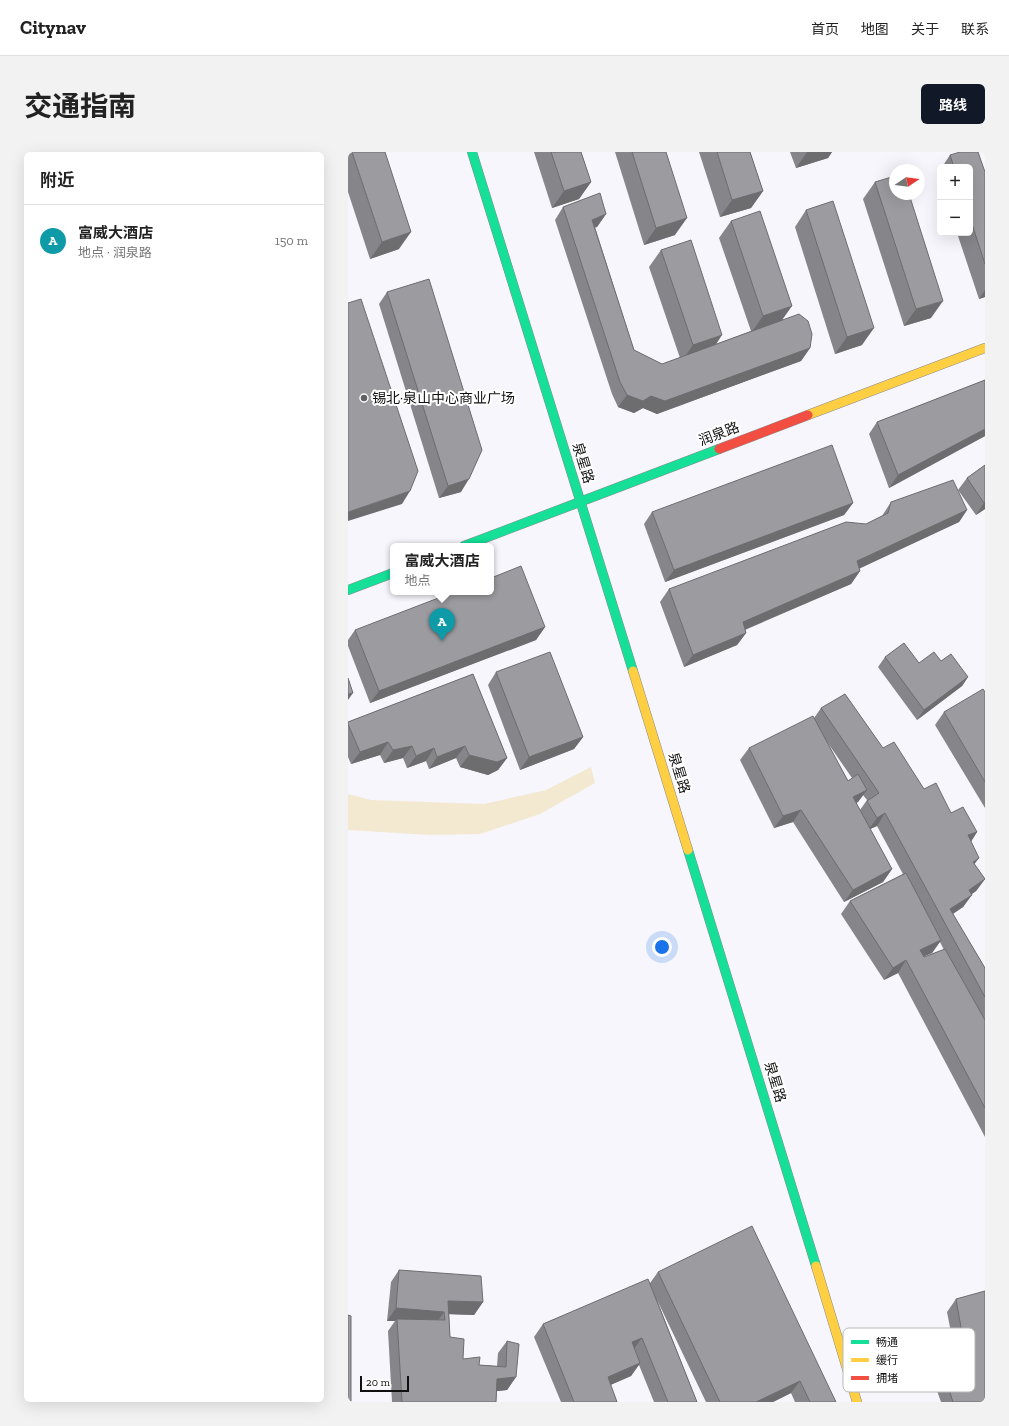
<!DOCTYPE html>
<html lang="zh">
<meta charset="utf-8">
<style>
:root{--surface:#fff;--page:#f2f2f2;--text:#222;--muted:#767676;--line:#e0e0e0;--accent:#111827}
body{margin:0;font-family:"Zilla Slab","Noto Sans SC",serif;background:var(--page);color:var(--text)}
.controls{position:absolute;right:12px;top:12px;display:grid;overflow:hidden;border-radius:6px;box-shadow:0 4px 16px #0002}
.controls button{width:36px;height:36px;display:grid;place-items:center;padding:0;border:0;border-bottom:1px solid var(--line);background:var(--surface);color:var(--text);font:20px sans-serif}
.compass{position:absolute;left:541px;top:12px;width:36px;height:36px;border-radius:50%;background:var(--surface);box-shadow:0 4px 16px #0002;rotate:77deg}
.scale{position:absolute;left:12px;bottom:10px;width:49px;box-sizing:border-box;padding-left:4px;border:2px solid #101010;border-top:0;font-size:11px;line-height:14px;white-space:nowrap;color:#101010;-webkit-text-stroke:3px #fff;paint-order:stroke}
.you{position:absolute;left:314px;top:795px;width:14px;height:14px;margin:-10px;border:3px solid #fff;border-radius:50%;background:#1a73e8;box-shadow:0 0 0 6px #1a73e833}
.badge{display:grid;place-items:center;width:26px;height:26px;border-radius:50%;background:var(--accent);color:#fff;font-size:13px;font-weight:700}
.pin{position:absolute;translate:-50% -33px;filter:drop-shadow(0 1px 2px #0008)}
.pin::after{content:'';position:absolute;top:21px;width:14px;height:12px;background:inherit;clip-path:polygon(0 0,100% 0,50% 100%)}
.popup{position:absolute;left:42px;top:391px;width:104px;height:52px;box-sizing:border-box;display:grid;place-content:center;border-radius:6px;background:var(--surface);filter:drop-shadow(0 1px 3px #0005);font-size:13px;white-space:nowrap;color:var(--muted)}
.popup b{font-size:15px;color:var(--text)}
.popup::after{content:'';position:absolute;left:50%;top:100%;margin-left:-8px;border:8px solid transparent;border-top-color:var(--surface)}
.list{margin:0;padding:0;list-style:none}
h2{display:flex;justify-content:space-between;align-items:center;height:52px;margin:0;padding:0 16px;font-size:17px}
h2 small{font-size:13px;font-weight:400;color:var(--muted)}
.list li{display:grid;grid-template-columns:26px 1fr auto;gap:12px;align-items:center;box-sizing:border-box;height:72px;padding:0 16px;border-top:1px solid var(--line)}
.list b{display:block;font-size:15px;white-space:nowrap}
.list p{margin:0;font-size:13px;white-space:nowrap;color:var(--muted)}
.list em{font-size:13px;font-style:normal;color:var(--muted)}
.map{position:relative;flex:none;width:637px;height:1250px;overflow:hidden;border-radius:6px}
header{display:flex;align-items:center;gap:24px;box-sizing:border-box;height:56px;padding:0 20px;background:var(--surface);border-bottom:1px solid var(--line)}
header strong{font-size:19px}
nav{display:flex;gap:22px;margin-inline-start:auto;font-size:14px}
.intro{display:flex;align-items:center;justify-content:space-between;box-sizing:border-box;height:96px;padding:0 24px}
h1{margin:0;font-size:28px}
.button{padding:10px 18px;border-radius:6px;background:var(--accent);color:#fff;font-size:14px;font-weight:700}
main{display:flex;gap:24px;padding:0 24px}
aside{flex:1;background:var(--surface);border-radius:6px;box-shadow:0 4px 16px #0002}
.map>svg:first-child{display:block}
</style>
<header>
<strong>Citynav</strong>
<nav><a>首页</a><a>地图</a><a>关于</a><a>联系</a></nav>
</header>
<div class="intro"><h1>交通指南</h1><a class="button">路线</a></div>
<main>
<aside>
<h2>附近<small></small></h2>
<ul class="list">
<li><span class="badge" style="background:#0f9aa8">A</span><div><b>富威大酒店</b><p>地点 · 润泉路</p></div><em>150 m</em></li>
</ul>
</aside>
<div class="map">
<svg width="637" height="1250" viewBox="0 0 637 1250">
<rect width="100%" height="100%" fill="#f7f6fc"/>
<polygon fill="#f3e9d0" points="243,615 247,631 192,662 132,682 82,683 0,678 0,642 23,648 136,652 198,638"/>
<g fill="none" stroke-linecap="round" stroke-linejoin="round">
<defs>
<g id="fast">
<polyline points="124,0 285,519"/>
<polyline points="116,394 371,297"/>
<polyline points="0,438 45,421"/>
<polyline points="340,698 468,1114"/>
</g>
<g id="slow">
<polyline points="460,263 637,196"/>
<polyline points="285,519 340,698"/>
<polyline points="468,1114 509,1250"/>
</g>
<polyline id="jam" points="371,297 460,263"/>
</defs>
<use href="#fast" stroke="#8b8a8d" stroke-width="10"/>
<use href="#slow" stroke="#8b8a8d" stroke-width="10"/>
<use href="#jam" stroke="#8b8a8d" stroke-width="10"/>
<use href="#fast" stroke="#16e098" stroke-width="9"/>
<use href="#slow" stroke="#ffcf43" stroke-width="9"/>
<use href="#jam" stroke="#f24e42" stroke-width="9"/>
</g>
<g fill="#86868a" fill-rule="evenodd">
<polygon points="0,0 37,0 51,97 22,107 0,40"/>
<polygon points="186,0 233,0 243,30 231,47 204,56"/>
<polygon points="267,0 318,0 327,83 296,93"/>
<polygon points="351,0 402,0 415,39 403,56 372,65"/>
<polygon points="442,0 484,0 480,6 448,16"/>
<polygon points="602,3 637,20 637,145 631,147 609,81 622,81 622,15 594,15"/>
<polygon points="592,17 592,27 590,20"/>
<polygon points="527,30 583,166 556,174 515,47"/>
<polygon points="215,55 258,62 249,75 247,75 286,198 314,212 332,206 301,115 313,98 368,192 403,179 371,86 383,69 435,168 462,196 453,209 309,262 295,256 286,261 270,255 264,242 207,68"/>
<polygon points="458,58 514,193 487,202 447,75"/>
<polygon points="39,140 113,340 91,346 31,152"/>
<polygon points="637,228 637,284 541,336 521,282 529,270"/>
<polygon points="637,313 637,357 628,363 610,338 619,326"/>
<polygon points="543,350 619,358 611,370 511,416 512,419 503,432 397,478 398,481 389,493 336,515 312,450 321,437 518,372 534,364"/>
<polygon points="505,351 496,363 317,430 296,372 304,360"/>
<polygon points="197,475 188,488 22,551 0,494 0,488 7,478"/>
<polygon points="537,505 571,511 593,509 620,525 614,534 569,568 530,515"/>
<polygon points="148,520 235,585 226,597 172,618 140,533"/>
<polygon points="125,522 159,606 150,618 140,623 112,615 108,606 81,617 78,609 59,616 55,606 36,611 32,603 3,612 0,605 0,570"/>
<polygon points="637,540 637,656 587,573 596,560"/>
<path d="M473,556L535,596L576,637L603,661L629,680L623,689L626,712L637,727L628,739L624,742L615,755L605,762L637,816V985L550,821L536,828L493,762L502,749L555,722L529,674L522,677L544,717L535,730L496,750L445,670L426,676L392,608L401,596L466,566ZM477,587L504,626L500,629ZM515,643L519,648L512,658L508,651L510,650ZM592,790L596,798L576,805V804L584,801Z"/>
<polygon points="51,1118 135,1150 126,1163 101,1162 102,1185 115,1207 131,1213 149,1214 150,1201 159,1189 168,1225 159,1238 149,1239 148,1250 44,1250 40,1179 47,1169 39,1169 43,1130"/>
<polygon points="310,1120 488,1250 447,1250 443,1241 425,1250 358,1250 309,1148 349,1250 306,1250 291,1213 283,1224 262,1233 269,1250 213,1250 186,1185 195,1172 302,1131"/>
<polygon points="608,1147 637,1250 593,1250 582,1219 591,1206 607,1201 599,1160"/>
</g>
<g fill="#6d6d70">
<polygon points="459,0 484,0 480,6 448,16"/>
<polygon points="243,30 231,47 204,56 216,39"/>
<polygon points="415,39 403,56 372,65 384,48"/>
<polygon points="258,62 249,75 236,80 244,68"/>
<polygon points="339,66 327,83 296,93 308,76"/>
<polygon points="63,80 51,97 22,107 34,90"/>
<polygon points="637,138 637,145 631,147"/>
<polygon points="595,149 583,166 556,174 568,157"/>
<polygon points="444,154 432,171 403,181 415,164"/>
<polygon points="526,176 514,193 487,202 499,185"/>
<polygon points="374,183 363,200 333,210 345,193"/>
<polygon points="462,196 453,209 309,262 295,256 286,261 270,255 279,243"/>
<polygon points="637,277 637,284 541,336 550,323"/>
<polygon points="121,327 113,340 91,346 100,334"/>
<polygon points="62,339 54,352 0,369 0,360"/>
<polygon points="637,350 637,357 628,363 636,351"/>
<polygon points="505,351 496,363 317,430 326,418"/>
<polygon points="619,358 611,370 500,422 509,409"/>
<polygon points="512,419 503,432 386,482 395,470"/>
<polygon points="197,475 188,488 22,551 31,539"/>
<polygon points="398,481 389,493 336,515 345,503"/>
<polygon points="620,525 614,534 569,568 576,558"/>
<polygon points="5,541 0,548 0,542"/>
<polygon points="235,585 226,597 172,618 181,605"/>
<polygon points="40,590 32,603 3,612 12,600"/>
<polygon points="64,594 55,606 36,611 45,598"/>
<polygon points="117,594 108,606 81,617 89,605"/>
<polygon points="86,596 78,609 59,616 68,604"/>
<polygon points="121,603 159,606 150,618 140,623 112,615"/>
<polygon points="519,638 510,650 497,658 505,645"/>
<polygon points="453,658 445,670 426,676 435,664"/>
<polygon points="537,661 529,674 520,678 529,666"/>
<polygon points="629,680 621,693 620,683"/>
<polygon points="631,706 622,718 625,710"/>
<polygon points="544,717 535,730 496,750 505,738"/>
<polygon points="637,727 628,739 612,750 621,738"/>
<polygon points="624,743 615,755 595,768 602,757"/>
<polygon points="593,788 584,801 563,810 572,798"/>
<polygon points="558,808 550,821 536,828 545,816"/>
<polygon points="100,1149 135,1150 126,1163 96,1162 96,1160 87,1173 49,1167 47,1169 39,1169 48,1156"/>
<polygon points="294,1186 285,1198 284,1190"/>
<polygon points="292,1211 283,1224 251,1238 260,1225"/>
<polygon points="168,1225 159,1238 141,1240 149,1227"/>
<polygon points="452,1229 443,1241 425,1250 408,1250"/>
</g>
<g fill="#9c9ca0" stroke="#6d6d70">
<polygon points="4,0 37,0 63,80 34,90"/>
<polygon points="203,0 233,0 243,30 216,39"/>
<polygon points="284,0 318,0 339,66 308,76"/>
<polygon points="369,0 402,0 415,39 384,48"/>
<polygon points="612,0 630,0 637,20 637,112 622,66 622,15 606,15 602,3"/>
<polygon points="547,24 547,42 561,42 595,149 568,157 527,30"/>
<polygon points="252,41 258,62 244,68 286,198 314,212 451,162 460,169 464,182 462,196 317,249 303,244 295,249 279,243 272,230 215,55"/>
<polygon points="485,49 526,176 499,185 458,58"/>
<polygon points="412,59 444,154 415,164 383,69"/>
<polygon points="343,88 374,183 345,193 313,98"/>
<polygon points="81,127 134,298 121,327 100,334 39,140"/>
<polygon points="13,147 70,319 62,339 0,360 0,151"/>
<polygon points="637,228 637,277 550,323 529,270"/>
<polygon points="484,293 505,351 326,418 304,360"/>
<polygon points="637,313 637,350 636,351 619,326"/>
<polygon points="605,328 619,358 509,409 512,419 395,470 398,481 345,503 321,437 498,370 518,372 540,361 543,350"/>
<polygon points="173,414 197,475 31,539 7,478 106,440 143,440 143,426"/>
<polygon points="556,491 571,511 586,500 593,509 603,502 620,525 576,558 537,505"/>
<polygon points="202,500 235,585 181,605 148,520"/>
<polygon points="125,522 159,606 149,610 121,603 117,594 89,605 86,596 68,604 64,594 45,598 40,590 12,600 0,572 0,570"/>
<polygon points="0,526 5,541 0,542"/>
<polygon points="635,537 637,540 637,630 596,560"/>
<polygon points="497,542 535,596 546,590 576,637 588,631 603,661 615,655 629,680 620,683 631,706 625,710 637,727 621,738 624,743 602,757 637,816 637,845 537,661 529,666 519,649 531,641 473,556"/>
<polygon points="465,564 500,629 510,622 519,638 505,645 544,717 505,738 453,658 435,664 401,596"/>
<polygon points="558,721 593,788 572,798 576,805 597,797 637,868 637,956 558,808 545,816 502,749"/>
<polygon points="404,1074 488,1250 462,1250 452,1229 408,1250 372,1250 310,1120"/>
<polygon points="51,1118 133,1124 135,1150 100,1149 102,1185 116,1187 115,1207 132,1205 131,1213 158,1215 159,1189 171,1192 168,1225 149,1227 148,1250 54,1250 49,1167 97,1168 96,1160 48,1156"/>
<polygon points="300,1127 349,1250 320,1250 294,1186 284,1190 292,1211 260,1225 269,1250 226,1250 195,1172"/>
<polygon points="637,1139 637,1250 605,1250 591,1206 617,1198 608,1147"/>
<polygon points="0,1163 3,1164 3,1250 0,1250"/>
</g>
<circle fill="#616063" stroke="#fff" stroke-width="1.5" cx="16" cy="246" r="4"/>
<g text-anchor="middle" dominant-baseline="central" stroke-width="4" stroke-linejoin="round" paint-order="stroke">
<g font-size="14" fill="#101010" stroke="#fff" text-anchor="start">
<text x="24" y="246">锡北·泉山中心商业广场</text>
</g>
<g font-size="14" fill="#101010" stroke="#fff">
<text transform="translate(371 282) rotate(-21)">润泉路</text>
<text transform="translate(235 311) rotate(73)">泉星路</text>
<text transform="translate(331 621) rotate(73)">泉星路</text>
<text transform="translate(427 930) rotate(73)">泉星路</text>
</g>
</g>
<rect x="495" y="1176" width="132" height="64" rx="6" fill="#fff" stroke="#b7b7b7" stroke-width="1"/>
<rect x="503" y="1188" width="18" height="4" fill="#16e098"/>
<rect x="503" y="1206" width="18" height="4" fill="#ffcf43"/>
<rect x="503" y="1224" width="18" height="4" fill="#f24e42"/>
<g font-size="11" fill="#101010">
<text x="528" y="1194">畅通</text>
<text x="528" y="1212">缓行</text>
<text x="528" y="1230">拥堵</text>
</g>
</svg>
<div class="controls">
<button>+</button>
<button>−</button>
</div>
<svg class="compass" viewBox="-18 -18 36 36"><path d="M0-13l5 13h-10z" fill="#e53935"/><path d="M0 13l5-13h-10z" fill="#767676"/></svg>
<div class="scale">20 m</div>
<div class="you"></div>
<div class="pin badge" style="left:94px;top:489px;background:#0f9aa8">A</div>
<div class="popup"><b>富威大酒店</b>地点</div>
</div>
</main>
